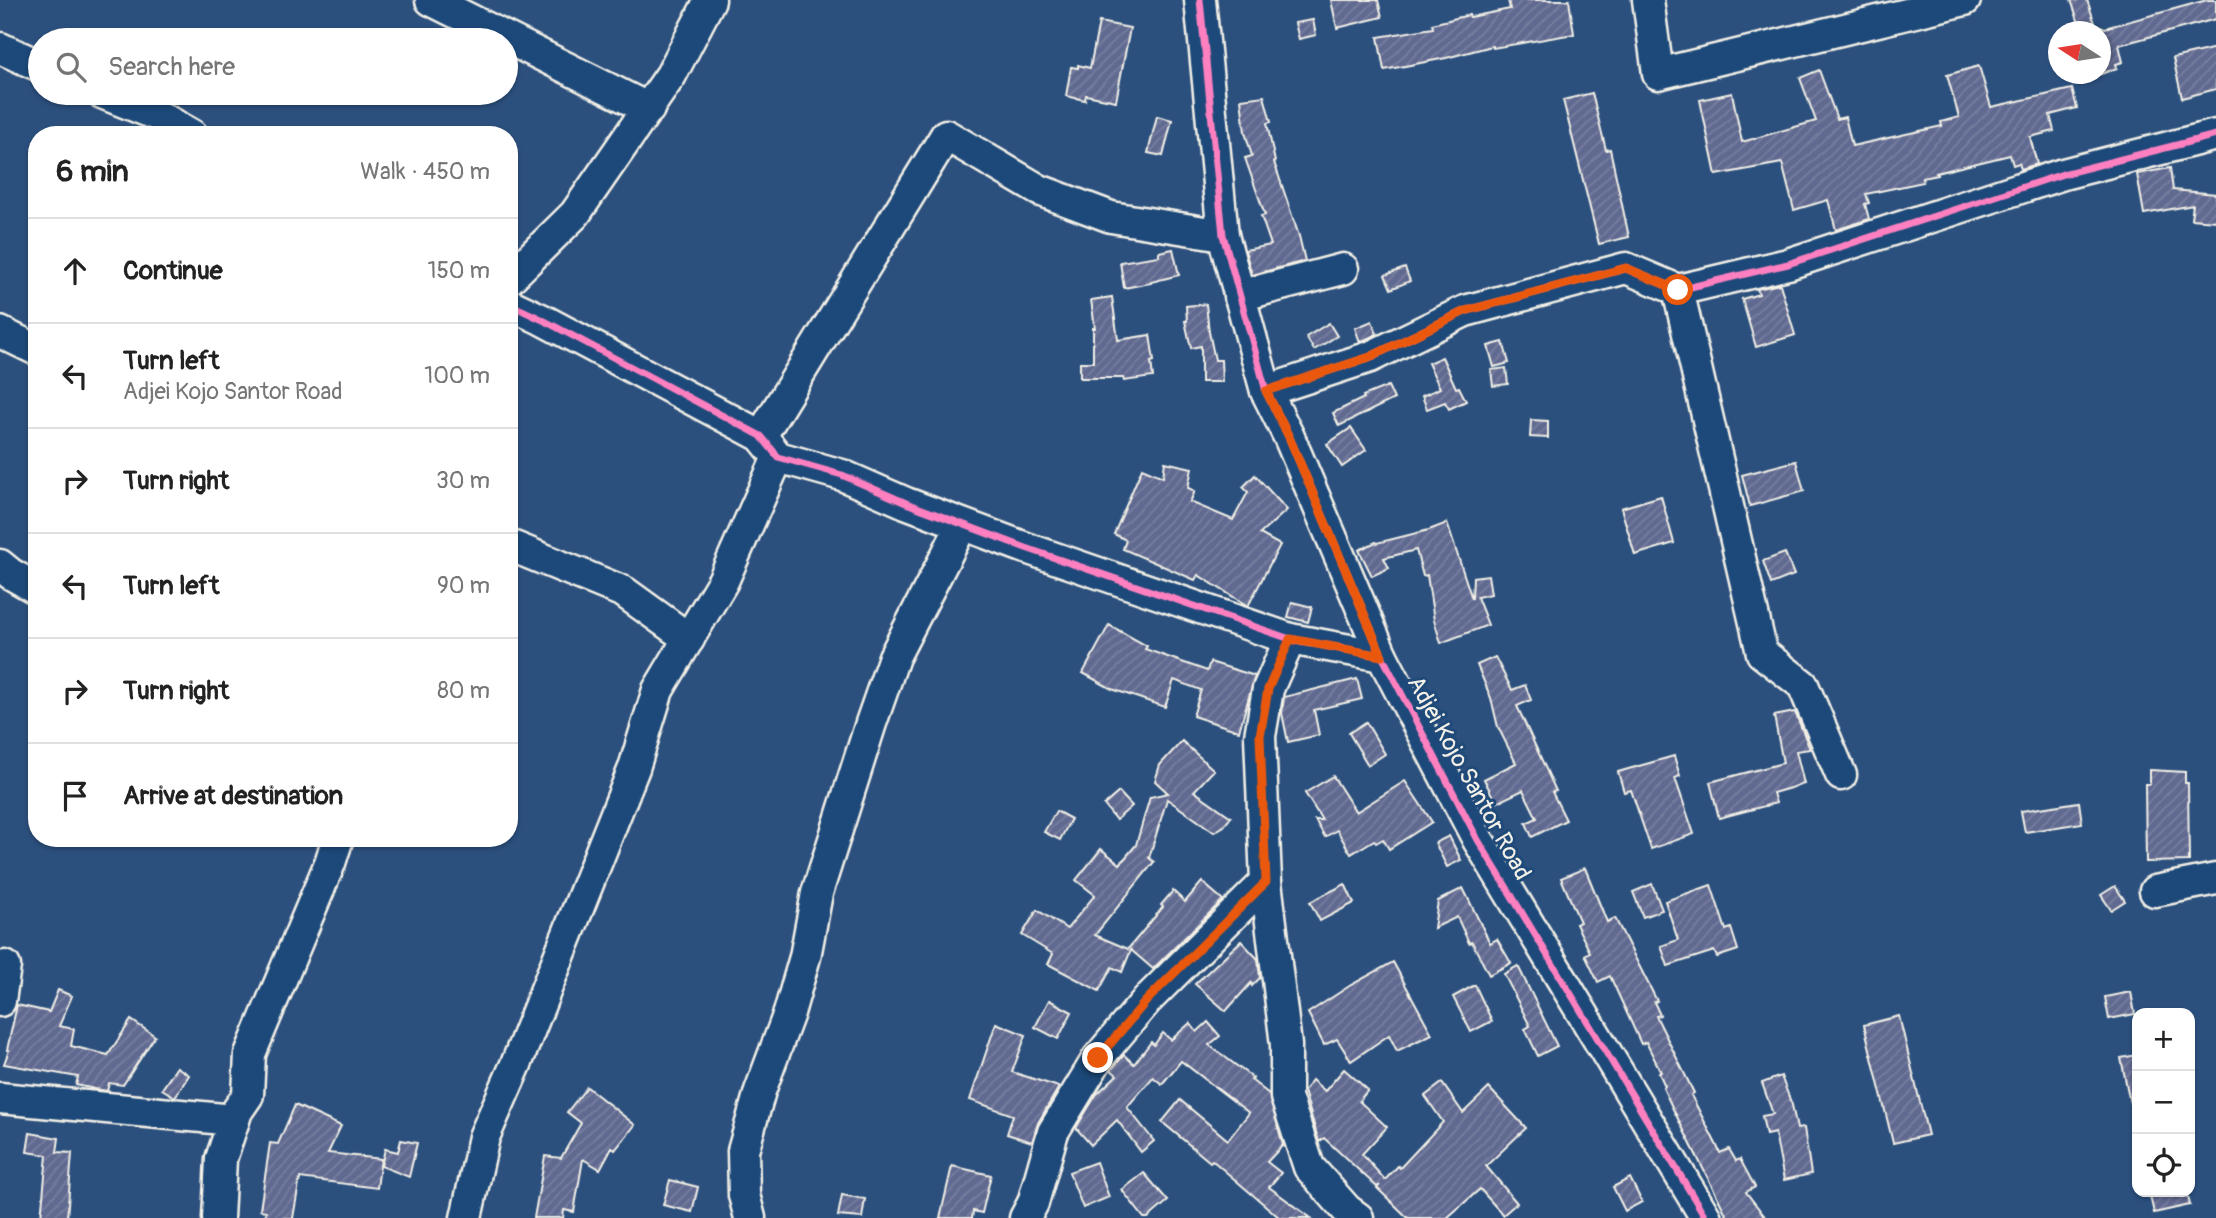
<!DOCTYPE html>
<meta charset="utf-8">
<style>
:root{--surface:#fff;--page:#f2f2f2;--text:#222;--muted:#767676;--line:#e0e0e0}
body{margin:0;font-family:Pangolin,sans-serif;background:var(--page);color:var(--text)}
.controls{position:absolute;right:21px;bottom:21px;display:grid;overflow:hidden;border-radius:14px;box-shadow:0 2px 5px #0004}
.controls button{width:63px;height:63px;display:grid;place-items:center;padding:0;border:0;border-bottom:2px solid var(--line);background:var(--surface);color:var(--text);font:35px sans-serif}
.compass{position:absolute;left:2048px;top:21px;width:63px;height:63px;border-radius:50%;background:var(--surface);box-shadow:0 2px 5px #0004;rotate:282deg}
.stop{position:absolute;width:21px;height:21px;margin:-16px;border:5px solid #ea580c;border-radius:50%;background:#fff}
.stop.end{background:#ea580c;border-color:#fff;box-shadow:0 2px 7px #0008}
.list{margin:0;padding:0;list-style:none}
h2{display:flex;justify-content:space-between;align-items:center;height:91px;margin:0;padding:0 28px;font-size:30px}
h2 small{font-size:23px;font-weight:400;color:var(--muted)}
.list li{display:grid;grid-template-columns:46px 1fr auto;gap:21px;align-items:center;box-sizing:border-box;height:105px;padding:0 28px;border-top:2px solid var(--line)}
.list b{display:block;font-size:26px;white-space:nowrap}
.list p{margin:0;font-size:23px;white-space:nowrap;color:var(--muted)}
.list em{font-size:23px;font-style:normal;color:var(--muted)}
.icon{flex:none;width:38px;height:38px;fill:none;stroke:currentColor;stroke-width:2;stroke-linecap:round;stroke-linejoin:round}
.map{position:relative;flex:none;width:2216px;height:1218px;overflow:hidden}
.search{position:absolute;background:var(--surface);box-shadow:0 2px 5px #0004;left:28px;top:28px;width:490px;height:77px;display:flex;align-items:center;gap:18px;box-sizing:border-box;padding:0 24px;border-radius:38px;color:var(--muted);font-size:26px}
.panel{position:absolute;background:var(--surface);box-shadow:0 2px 5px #0004;left:28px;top:126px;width:490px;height:721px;border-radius:28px}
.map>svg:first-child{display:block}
</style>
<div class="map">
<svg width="2216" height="1218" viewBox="0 0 2216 1218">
<defs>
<pattern id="building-hatch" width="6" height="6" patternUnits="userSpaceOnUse" patternTransform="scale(1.75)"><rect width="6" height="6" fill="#606990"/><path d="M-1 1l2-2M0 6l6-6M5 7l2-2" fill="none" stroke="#777fa0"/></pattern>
</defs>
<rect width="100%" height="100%" fill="#2c507e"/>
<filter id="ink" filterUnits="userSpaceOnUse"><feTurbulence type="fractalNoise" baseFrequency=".0143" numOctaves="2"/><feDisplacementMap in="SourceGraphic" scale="14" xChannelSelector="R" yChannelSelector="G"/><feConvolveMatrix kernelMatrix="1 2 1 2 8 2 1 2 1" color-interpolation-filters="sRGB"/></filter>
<g filter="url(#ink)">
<g fill="url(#building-hatch)" stroke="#f4f1e8" stroke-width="2">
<polygon points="1331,0 1378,0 1382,17 1337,28"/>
<polygon points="1508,0 1569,0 1574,34 1493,48 1492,46 1446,58 1384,70 1378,37 1433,28 1432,24 1469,15 1470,17 1510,9"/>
<polygon points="2071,0 2087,0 2098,32 2082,32"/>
<polygon points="2207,0 2216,0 2216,19 2119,45 2123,62 2116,64 2117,68 2101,74 2101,26 2105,28"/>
<polygon points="1313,20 1316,35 1299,39 1295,23"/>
<polygon points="1099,22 1130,28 1116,101 1086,95 1085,100 1066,96 1071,67 1078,68 1078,65 1090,68"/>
<polygon points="2216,48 2216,89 2182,98 2173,58"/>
<polygon points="1979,66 1991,107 2072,89 2077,108 2050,115 2054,131 2030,137 2037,164 2021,169 2019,163 2013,165 2010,155 1936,173 1937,175 1922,178 1923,182 1866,194 1869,203 1865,204 1869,219 1836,230 1828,200 1794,210 1782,163 1716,175 1700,100 1732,93 1742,142 1816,121 1800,78 1819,70 1837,119 1845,117 1852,146 1942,126 1941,122 1959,117 1947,75"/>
<polygon points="1592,93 1606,150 1610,149 1629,237 1599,244 1563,100"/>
<polygon points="1264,96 1271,122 1267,123 1275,162 1274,162 1299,236 1305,261 1252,275 1245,250 1271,245 1261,216 1265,215 1245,158 1252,156 1245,132 1241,99"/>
<polygon points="1157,116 1172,120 1163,156 1148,153"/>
<polygon points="2170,168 2173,190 2216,194 2216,221 2191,219 2193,205 2144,214 2137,174"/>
<polygon points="1173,249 1179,275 1151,282 1151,283 1124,288 1120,262 1159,256 1159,252"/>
<polygon points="1405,268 1410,281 1391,289 1385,275"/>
<polygon points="1780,284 1795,335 1756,347 1742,299 1759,294 1757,289"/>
<polygon points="1112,297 1118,340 1150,335 1154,361 1151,362 1153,377 1124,381 1123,378 1080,378 1080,362 1093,362 1093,328 1095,328 1091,300"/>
<polygon points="1206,304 1209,332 1215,360 1221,360 1222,382 1201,382 1201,346 1191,348 1185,321 1187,321 1186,306"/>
<polygon points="1372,321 1377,334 1360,342 1355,328"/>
<polygon points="1329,323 1337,336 1314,350 1306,337"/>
<polygon points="1503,342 1509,363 1494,367 1488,346"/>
<polygon points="1442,357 1456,388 1459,387 1466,401 1449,409 1445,402 1427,409 1422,396 1440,388 1428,363"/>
<polygon points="1506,368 1508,384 1493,386 1491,370"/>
<polygon points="1388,386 1394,399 1339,426 1333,413 1364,398 1363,396"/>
<polygon points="1531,420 1548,421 1548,438 1530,437"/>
<polygon points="1351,428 1366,450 1342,467 1327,444"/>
<polygon points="1796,461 1804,491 1750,506 1742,475"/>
<polygon points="1165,462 1192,468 1188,488 1195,491 1190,502 1233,520 1248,492 1243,487 1255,475 1287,510 1260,534 1280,545 1248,606 1198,575 1195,580 1123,549 1126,540 1114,534 1142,468 1163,477"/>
<polygon points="1661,496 1674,543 1635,555 1621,508"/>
<polygon points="1447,523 1472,599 1473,577 1488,575 1491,594 1477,597 1488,625 1441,643 1434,620 1427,575 1423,576 1416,550 1384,558 1389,568 1372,576 1359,550 1376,542 1377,543 1429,530"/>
<polygon points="1785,553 1794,575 1771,584 1763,561"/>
<polygon points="1292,602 1312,607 1308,622 1288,617"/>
<polygon points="1109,625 1147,646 1145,649 1207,671 1210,662 1255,676 1239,731 1193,716 1201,690 1174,680 1165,707 1112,689 1083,673"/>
<polygon points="1495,657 1512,690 1525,685 1531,700 1517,706 1556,791 1552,792 1566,820 1532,837 1526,823 1537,818 1523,790 1496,803 1484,779 1516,763 1498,727 1491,698 1477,665"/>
<polygon points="1357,679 1362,699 1314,710 1319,735 1288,742 1282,713 1284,697"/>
<polygon points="1795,712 1810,749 1796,751 1804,784 1773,793 1776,803 1719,818 1710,782 1783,763 1774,716"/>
<polygon points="1366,722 1385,754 1368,765 1349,733"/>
<polygon points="1182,741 1214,770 1194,791 1231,817 1224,826 1214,832 1167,799 1149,858 1154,862 1095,935 1128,949 1163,907 1161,905 1173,891 1185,902 1202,882 1223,900 1153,969 1131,950 1122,972 1112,967 1099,991 1048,964 1053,954 1022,935 1037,910 1067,929 1095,895 1076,880 1101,849 1120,864 1136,845 1150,797 1168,793 1155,781 1160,765"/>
<polygon points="1674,756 1680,776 1675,778 1694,834 1651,849 1631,790 1624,792 1618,772"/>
<polygon points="2150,770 2185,772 2185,783 2188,783 2189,861 2146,862 2145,784 2150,784"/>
<polygon points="1333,776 1356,812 1405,781 1432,822 1389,849 1383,839 1376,843 1374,840 1351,854 1337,830 1325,837 1315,820 1322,820 1305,793"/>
<polygon points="1119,792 1132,806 1116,820 1104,805"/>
<polygon points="2079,802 2082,823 2025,832 2021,811"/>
<polygon points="1056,811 1071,819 1060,840 1044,832"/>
<polygon points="1449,836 1461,860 1447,867 1435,843"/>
<polygon points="1585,868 1607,922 1615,918 1657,1001 1654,1002 1660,1015 1656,1016 1694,1093 1691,1095 1717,1146 1720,1153 1729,1149 1736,1161 1740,1159 1755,1187 1746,1192 1766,1218 1728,1218 1673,1109 1663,1088 1665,1086 1659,1073 1661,1072 1646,1042 1641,1044 1610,976 1598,982 1585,955 1590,952 1576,924 1580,922 1561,878"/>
<polygon points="1345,884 1354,903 1320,921 1310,902"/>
<polygon points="1652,884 1662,910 1643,917 1633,892"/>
<polygon points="1711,885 1726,930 1731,928 1738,950 1717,957 1714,951 1668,966 1661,946 1678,940 1665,901"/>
<polygon points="2115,886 2125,901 2111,910 2101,895"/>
<polygon points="1463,888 1490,943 1497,939 1511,963 1489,975 1472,942 1469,943 1457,917 1434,928 1438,901"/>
<polygon points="1241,941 1258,959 1260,978 1252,986 1251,983 1226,1011 1195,984"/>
<polygon points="1393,962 1432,1034 1397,1051 1389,1035 1351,1061 1337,1039 1324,1045 1308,1013 1351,985"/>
<polygon points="1518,966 1557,1046 1538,1056 1525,1029 1530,1026 1504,974"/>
<polygon points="1475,985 1492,1021 1471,1032 1453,997"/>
<polygon points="58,990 72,996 59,1026 74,1029 71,1046 108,1055 131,1020 155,1036 123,1085 109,1083 107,1091 95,1089 76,1085 78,1077 4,1064 9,1050 7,1050 17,1005 49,1012"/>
<polygon points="2131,992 2135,1014 2109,1019 2105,997"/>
<polygon points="1049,1000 1072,1012 1058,1039 1035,1027"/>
<polygon points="1899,1016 1928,1135 1893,1143 1864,1025"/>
<polygon points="1208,1022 1220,1036 1209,1045 1253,1078 1251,1080 1269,1094 1283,1145 1267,1162 1281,1173 1269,1187 1311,1218 1280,1218 1212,1160 1210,1162 1162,1122 1180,1100 1228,1140 1249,1113 1181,1061 1162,1084 1153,1077 1127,1107 1154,1141 1141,1152 1117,1120 1091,1145 1076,1128 1096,1095 1117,1075 1111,1070 1124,1055 1134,1064 1151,1042 1154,1045 1163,1033 1171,1040 1190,1023 1197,1032"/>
<polygon points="996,1023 1026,1035 1012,1072 1059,1087 1038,1123 1032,1142 1007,1134 1013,1115 970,1100"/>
<polygon points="2137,1055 2137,1102 2130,1103 2121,1058"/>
<polygon points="177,1067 189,1075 175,1097 162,1089"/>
<polygon points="1344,1069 1368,1090 1359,1101 1387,1127 1362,1154 1385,1180 1398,1166 1400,1168 1443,1122 1425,1096 1442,1083 1463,1113 1489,1088 1526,1128 1486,1166 1517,1203 1503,1215 1480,1189 1447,1218 1408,1218 1377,1188 1380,1185 1377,1187 1324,1138 1319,1142 1304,1091 1312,1080 1325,1091"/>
<polygon points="1781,1076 1792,1105 1797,1129 1804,1128 1811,1174 1784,1180 1775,1133 1766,1135 1762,1116 1773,1114 1762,1083"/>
<polygon points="587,1087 635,1125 615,1150 612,1147 600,1169 583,1159 574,1212 564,1210 563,1218 534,1218 545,1156 561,1158 581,1123 567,1112"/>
<polygon points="295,1105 341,1126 328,1153 381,1159 377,1188 300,1178 293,1218 265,1218 266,1211 260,1210 270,1143 278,1144"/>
<polygon points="30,1133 59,1138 57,1152 72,1153 67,1218 41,1218 47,1155 27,1152"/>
<polygon points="401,1140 417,1143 409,1177 381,1166 385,1149 398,1152"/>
<polygon points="1096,1162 1109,1197 1083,1208 1069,1172"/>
<polygon points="952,1166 991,1175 982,1213 973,1211 972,1218 940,1218"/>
<polygon points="1144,1173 1168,1201 1148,1218 1144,1218 1122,1190"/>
<polygon points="1630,1178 1642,1202 1625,1211 1613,1187"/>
<polygon points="670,1180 698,1187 692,1212 663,1205"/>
<polygon points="2149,1192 2187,1192 2190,1205 2154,1213"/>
<polygon points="842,1195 865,1199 862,1218 838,1216"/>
</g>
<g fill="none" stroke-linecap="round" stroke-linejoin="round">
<defs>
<g id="minor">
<polyline points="431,0 649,109"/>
<polyline points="1200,0 1223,235 1266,391 1289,437 1382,656 1478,840 1706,1218"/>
<polyline points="1648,0 1658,74 1965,0"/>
<polyline points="0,48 40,66"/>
<polyline points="102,93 157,115 192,135"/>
<polyline points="509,279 575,214 671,75 710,0"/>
<polyline points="1678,290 1762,653 1803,685 1841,775"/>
<polyline points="1239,296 1343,269"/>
<polyline points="509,304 541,319 761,436 778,457 842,475 906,503 1026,548 1290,639 1382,656"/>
<polyline points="0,332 37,350"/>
<polyline points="1266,391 1370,357 1465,311 1626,268 1678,290 1788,264 2063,174 2216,135"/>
<polyline points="761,436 946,135 1039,190 1111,217 1223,235"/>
<polyline points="509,545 624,592 689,639"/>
<polyline points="0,565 11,574 37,589"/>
<polyline points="1290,639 1268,689 1260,736 1266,882 1286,1045 1286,1097 1309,1167 1347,1210 1358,1218"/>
<polyline points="2155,891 2216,879"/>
<polyline points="0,1001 5,966"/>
<polyline points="0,1098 234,1120"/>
<polyline points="218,1218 221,1159 237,1111 248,1095 250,1054 330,863 338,838"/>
<polyline points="466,1218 484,1137 517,1062 634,768 658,690 723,581 778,457"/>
<polyline points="750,1218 744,1195 743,1151 760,1091 789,1013 805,957 817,893 871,723 894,657 962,525"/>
<polyline points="1025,1218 1033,1203 1053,1132 1098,1058 1147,1000 1266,882"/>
</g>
</defs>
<use href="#minor" stroke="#f4f1e8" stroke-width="35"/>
<use href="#minor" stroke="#1f4a7a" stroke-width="30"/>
<defs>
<g id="cycleway">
<polyline points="1200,0 1223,235 1266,391 1289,437 1382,656 1478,840 1706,1218"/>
<polyline points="509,304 541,319 761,436 778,457 842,475 906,503 1026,548 1290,639 1382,656"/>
<polyline points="1266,391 1370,357 1465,311 1626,268 1678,290 1788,264 2063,174 2216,135"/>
</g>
</defs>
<use href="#cycleway" stroke="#1f4a7a" stroke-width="11"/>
<use href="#cycleway" stroke="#ff80c0" stroke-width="7"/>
</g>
</g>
<g fill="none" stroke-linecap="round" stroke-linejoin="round" filter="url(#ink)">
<polyline stroke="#ea580c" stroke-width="9" points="1098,1058 1147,1000 1266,882 1260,736 1268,689 1290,639 1382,656 1289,437 1266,391 1370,357 1465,311 1626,268 1678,290"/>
</g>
<g text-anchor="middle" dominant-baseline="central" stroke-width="6" stroke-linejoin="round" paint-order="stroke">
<g font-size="24" fill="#f4f1e8" stroke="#1f4a7a">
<text transform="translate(1469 778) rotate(61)">Adjei Kojo Santor Road</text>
</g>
</g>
</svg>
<div class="controls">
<button>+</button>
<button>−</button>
<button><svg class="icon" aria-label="locate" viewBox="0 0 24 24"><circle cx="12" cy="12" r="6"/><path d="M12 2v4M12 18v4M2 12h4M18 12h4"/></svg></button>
</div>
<svg class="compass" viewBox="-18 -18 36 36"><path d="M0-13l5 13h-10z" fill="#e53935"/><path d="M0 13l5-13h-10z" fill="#767676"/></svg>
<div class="stop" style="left:1678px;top:290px"></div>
<div class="stop end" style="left:1098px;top:1058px"></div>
<div class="search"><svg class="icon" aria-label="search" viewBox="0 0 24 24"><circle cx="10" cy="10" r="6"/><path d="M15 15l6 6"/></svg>Search here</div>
<section class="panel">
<h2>6 min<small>Walk · 450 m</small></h2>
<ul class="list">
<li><svg class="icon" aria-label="ahead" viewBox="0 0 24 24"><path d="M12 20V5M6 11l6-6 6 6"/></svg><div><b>Continue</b></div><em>150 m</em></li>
<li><svg class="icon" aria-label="left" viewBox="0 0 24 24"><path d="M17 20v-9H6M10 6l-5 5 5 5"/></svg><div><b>Turn left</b><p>Adjei Kojo Santor Road</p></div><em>100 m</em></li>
<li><svg class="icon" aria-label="right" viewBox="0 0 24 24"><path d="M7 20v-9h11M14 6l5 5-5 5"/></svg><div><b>Turn right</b></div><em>30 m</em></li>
<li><svg class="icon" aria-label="left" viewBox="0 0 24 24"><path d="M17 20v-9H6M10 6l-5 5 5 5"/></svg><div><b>Turn left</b></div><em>90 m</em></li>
<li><svg class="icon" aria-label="right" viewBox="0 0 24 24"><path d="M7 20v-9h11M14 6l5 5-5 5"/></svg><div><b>Turn right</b></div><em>80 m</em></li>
<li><svg class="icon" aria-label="arrive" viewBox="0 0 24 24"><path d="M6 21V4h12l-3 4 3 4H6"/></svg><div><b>Arrive at destination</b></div></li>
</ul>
</section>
</div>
